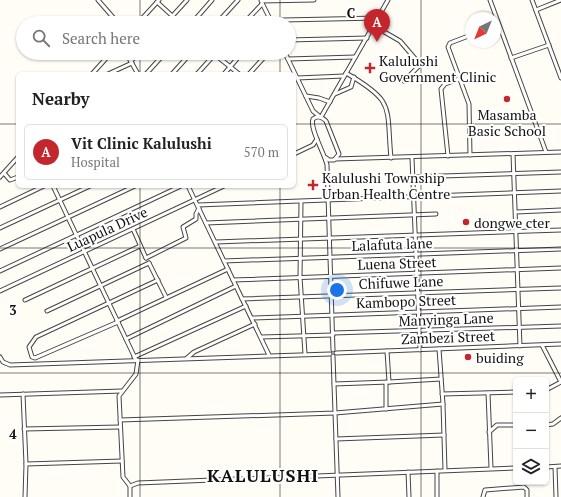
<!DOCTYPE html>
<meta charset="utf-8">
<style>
:root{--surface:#fff;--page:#f2f2f2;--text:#222;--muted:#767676;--line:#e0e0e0;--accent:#c4262e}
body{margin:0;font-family:"PT Serif",serif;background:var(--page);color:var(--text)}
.controls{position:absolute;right:12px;bottom:12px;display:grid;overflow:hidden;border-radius:6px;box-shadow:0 1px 3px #0004}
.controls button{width:36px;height:36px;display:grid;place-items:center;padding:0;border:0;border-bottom:1px solid var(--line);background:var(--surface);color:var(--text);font:20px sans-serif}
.compass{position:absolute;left:465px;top:12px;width:36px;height:36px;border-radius:50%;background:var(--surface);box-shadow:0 1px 3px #0004;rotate:223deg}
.you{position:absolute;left:337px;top:290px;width:14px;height:14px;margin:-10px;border:3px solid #fff;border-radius:50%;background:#1a73e8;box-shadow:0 0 0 6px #1a73e833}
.badge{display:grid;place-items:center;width:26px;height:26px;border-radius:50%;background:var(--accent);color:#fff;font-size:13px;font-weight:700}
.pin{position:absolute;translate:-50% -33px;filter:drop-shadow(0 1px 2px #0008)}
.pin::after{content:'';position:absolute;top:21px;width:14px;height:12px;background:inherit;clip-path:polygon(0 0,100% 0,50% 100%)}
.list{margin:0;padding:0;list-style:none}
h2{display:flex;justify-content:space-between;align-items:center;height:52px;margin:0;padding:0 16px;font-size:17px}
h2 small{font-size:13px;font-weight:400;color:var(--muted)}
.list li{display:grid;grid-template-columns:26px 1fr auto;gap:12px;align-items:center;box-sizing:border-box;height:56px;margin:0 8px 8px;padding:0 8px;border:1px solid var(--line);border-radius:6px}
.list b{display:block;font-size:15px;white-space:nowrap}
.list p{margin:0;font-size:13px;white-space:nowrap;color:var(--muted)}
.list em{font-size:13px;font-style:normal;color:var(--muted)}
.icon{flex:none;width:22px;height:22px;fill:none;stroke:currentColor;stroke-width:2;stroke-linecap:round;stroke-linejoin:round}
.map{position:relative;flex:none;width:561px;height:497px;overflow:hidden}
.search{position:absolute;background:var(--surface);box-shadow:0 1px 3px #0004;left:16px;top:16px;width:280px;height:44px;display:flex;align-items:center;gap:10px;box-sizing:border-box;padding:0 14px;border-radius:22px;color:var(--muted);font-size:15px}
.panel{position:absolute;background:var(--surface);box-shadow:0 1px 3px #0004;left:16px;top:72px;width:280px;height:116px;border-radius:6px}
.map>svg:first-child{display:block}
</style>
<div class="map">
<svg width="561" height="497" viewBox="0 0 561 497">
<rect width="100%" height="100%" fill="#fffdf5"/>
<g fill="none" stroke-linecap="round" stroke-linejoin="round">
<defs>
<g id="minor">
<polyline points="98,0 118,23"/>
<polyline points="490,0 546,152"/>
<polyline points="532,0 561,78"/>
<polyline points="261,1 314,0"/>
<polyline points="157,2 180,23"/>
<polyline points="262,3 272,23"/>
<polyline points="536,10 561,0"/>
<polyline points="138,23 159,0"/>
<polyline points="166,23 187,0"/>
<polyline points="192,23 212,0"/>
<polyline points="217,23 238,0"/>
<polyline points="244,23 262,4"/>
<polyline points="270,23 283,20 378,18"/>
<polyline points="374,26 400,41 418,62 419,66 404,81"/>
<polyline points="289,40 367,38"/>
<polyline points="126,53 138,74"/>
<polyline points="213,53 239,74"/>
<polyline points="285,53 313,111 319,116"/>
<polyline points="511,58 549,45"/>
<polyline points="288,59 355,57"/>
<polyline points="131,61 139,53"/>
<path d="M346,73C396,102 386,106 391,158"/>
<polyline points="92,74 111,53"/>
<polyline points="108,74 132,63"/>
<polyline points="146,74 165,53"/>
<polyline points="172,74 191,53"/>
<polyline points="197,74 216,53"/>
<polyline points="224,74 242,53"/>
<polyline points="249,74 268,53"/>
<polyline points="297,78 344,76"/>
<polyline points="335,94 351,87 354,77"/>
<polyline points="306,96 319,98 330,102"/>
<polyline points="321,117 388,0"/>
<polyline points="294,154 313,145 317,139"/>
<polyline points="513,154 520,346"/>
<polyline points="470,155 469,104 448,47 450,43 471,35"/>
<polyline points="448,156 441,89 445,84 459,79"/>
<path d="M325,157L329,160H334L339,154L326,121C322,117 318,115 313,119C309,128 325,154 327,165L333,350"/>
<polyline points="412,158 420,350"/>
<polyline points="335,159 561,152"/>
<polyline points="4,173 10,180 18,177"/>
<polyline points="0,177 18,157"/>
<polyline points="413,177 561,172"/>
<polyline points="53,186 136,360"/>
<polyline points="188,186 269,355"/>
<polyline points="301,202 300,277 305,354"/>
<polyline points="198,205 561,191"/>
<polyline points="0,207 44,186"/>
<polyline points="516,212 561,210"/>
<polyline points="206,223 436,214"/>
<polyline points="0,228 90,186"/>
<polyline points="133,229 146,258"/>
<polyline points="216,242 561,230"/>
<polyline points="0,249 135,186"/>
<polyline points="146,258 186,238 183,227 196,219 196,214 199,208"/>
<polyline points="224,261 561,249"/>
<polyline points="149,263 166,297"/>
<polyline points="0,271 181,186"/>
<polyline points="233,280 561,268"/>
<polyline points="0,291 224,186"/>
<polyline points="242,299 561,288"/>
<polyline points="25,300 140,246"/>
<polyline points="47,311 149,263"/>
<polyline points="252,318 561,307"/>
<polyline points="117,321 228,269"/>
<polyline points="118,322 35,358 32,357 29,347 36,337 158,280"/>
<polyline points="333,333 561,326"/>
<polyline points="261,337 333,335"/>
<polyline points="126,339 236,286"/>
<polyline points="542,345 561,382 546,390"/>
<polyline points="439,349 443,404 445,470"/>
<polyline points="336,353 561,344"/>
<polyline points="333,356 338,497"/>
<polyline points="0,357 3,362 10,365 330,354"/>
<polyline points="134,357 246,306"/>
<polyline points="187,358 194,352 255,324"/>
<polyline points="386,382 386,409"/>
<polyline points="389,382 441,379"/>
<polyline points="334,384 389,382 387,351"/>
<polyline points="488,393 491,468"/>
<polyline points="23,394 26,464 25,497"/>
<polyline points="442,394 516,392"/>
<polyline points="0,395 122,391"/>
<polyline points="120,420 335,413 443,404"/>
<polyline points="546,425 553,424 561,418"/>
<polyline points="24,429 120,427"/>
<polyline points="489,432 497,425 516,425"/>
<polyline points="336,439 444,435"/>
<polyline points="26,464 122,461"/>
<polyline points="546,467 561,466"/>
<polyline points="555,467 556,497"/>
<polyline points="437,471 437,497"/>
<polyline points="408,472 409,497"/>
<polyline points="130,486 138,483 516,468"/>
<polyline points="130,497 130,486 123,477 119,396 136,374 138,360"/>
<polyline points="483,497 485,490 524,487 527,490 527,497"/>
</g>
</defs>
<use href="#minor" stroke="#444" stroke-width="5"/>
<use href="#minor" stroke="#fff" stroke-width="3"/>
</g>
<path fill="none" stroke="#111" stroke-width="1" stroke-opacity="0.55" d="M140,0V23M280,0V23M421,0V497M140,53V74M280,53V74M0,124H18M294,124H561M140,186V497M280,186V497M0,248H561M0,373H561"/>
<g fill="#c4262e" stroke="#fff" stroke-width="1.5">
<path d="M368 62h4v4h4v4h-4v4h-4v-4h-4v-4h4z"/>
<circle cx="507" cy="99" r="4"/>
<path d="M311 179h4v4h4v4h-4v4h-4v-4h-4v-4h4z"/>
<circle cx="466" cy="222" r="4"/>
<circle cx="468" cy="357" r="4"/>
</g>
<g text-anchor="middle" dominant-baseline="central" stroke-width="4" stroke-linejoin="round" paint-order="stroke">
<g font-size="14" fill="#111" stroke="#fff" text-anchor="start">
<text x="379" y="60">Kalulushi<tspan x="379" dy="16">Government Clinic</tspan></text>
<text x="507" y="114" text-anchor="middle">Masamba<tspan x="507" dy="16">Basic School</tspan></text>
<text x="322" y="177">Kalulushi Township<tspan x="322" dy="16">Urban Health Centre</tspan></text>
<text x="474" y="222">dongwe cter</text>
<text x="476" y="357">buiding</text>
</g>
<g font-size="14" fill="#111" stroke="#fff">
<text transform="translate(107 229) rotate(-25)">Luapula Drive</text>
<text transform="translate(392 244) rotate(-2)">Lalafuta lane</text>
<text transform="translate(397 263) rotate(-2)">Luena Street</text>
<text transform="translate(401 282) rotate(-2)">Chifuwe Lane</text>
<text transform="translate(406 301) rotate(-2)">Kambopo Street</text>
<text transform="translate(446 319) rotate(-2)">Manyinga Lane</text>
<text transform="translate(448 337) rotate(-2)">Zambezi Street</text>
</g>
<g font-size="18" font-weight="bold" letter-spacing="1" fill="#111" stroke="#fff">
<text x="263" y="475">KALULUSHI</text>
</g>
</g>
<g font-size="13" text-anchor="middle" font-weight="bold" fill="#111" stroke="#fff" stroke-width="4" stroke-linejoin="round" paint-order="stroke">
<text x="351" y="18">C</text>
<text x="13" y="315">3</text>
<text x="13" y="439">4</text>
</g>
</svg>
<div class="controls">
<button>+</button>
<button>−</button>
<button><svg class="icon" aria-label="layers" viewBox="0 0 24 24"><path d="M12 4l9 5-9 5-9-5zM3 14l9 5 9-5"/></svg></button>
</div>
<svg class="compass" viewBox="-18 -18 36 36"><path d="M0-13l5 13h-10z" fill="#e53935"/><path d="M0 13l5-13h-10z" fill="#767676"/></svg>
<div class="you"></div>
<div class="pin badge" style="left:377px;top:42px">A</div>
<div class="search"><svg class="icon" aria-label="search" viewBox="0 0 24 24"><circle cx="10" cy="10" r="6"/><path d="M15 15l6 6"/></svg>Search here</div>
<section class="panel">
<h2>Nearby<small></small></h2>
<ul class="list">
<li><span class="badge">A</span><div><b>Vit Clinic Kalulushi</b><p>Hospital</p></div><em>570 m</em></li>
</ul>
</section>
</div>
